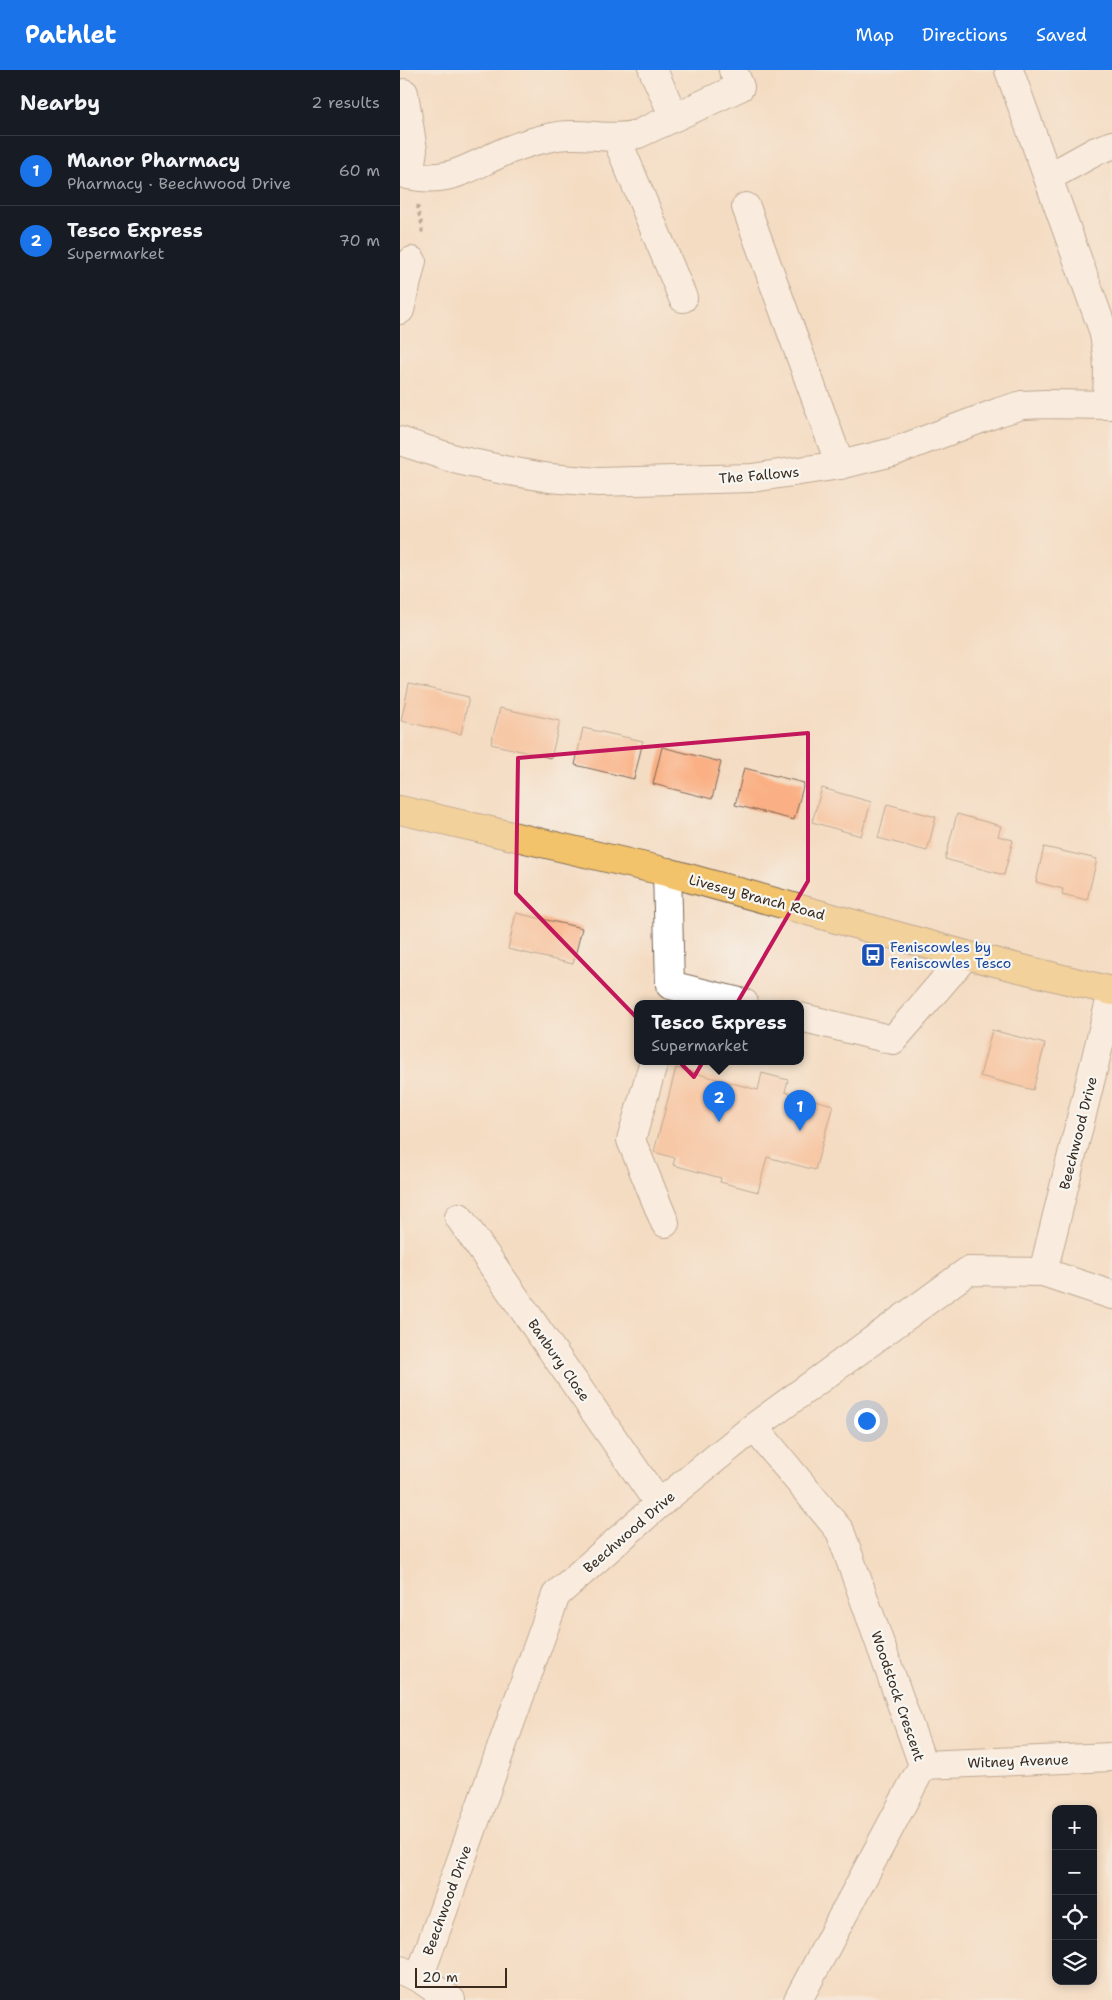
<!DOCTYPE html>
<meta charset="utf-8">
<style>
:root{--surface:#171b24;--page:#20242c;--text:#f1f3f6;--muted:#9ea1a6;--line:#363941;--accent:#1a73e8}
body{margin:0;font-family:"Shantell Sans",sans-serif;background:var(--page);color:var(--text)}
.controls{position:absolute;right:15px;bottom:15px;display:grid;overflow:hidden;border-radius:10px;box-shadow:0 2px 8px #0003}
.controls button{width:45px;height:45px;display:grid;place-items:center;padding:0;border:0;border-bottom:1px solid var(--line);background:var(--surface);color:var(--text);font:25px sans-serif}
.scale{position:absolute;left:15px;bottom:12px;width:92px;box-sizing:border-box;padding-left:5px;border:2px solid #3b2a1e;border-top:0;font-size:14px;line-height:18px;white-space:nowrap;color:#3b2a1e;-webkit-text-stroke:4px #f6f6f2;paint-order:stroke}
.you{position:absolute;left:466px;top:1350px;width:18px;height:18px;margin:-12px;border:4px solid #fff;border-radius:50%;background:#1a73e8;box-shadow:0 0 0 8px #1a73e833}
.badge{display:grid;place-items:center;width:32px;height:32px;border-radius:50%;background:var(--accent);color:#fff;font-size:16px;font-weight:700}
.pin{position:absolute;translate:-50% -41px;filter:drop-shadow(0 1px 2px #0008)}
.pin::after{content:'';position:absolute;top:26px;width:18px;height:15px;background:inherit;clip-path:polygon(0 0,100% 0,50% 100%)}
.popup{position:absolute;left:234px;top:930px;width:170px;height:65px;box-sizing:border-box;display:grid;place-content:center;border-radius:10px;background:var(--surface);filter:drop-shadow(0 1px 4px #0005);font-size:16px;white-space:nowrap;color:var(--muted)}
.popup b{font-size:19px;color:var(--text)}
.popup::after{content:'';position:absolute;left:50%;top:100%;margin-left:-10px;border:10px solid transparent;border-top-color:var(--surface)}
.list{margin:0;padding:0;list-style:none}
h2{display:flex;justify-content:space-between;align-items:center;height:65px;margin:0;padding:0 20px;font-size:21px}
h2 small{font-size:16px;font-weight:400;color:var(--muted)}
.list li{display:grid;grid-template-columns:32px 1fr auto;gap:15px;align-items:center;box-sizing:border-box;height:70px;padding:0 20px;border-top:1px solid var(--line)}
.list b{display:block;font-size:19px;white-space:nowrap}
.list p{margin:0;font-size:16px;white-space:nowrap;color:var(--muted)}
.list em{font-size:16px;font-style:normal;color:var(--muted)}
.icon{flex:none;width:28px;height:28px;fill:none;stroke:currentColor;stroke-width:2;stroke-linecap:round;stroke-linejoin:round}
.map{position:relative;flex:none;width:712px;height:1930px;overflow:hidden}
header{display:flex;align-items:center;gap:30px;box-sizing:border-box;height:70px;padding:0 25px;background:var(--accent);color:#fff}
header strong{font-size:24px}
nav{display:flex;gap:28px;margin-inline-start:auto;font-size:18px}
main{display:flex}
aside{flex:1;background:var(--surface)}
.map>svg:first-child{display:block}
</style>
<header>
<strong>Pathlet</strong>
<nav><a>Map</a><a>Directions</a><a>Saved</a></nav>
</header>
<main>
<aside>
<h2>Nearby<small>2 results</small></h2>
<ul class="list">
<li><span class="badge">1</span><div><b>Manor Pharmacy</b><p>Pharmacy · Beechwood Drive</p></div><em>60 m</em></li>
<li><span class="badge">2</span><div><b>Tesco Express</b><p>Supermarket</p></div><em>70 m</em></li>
</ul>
</aside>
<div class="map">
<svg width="712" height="1930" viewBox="0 0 712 1930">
<rect width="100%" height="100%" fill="#f6f6f2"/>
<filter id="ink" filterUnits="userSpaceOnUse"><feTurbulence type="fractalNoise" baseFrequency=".02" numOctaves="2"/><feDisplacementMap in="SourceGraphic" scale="10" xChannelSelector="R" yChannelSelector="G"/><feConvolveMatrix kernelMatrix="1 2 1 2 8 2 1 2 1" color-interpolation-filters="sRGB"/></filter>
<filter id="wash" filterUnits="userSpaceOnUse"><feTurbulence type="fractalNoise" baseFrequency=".0096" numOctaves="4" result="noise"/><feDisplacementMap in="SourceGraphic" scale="20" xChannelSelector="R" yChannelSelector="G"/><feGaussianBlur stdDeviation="1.12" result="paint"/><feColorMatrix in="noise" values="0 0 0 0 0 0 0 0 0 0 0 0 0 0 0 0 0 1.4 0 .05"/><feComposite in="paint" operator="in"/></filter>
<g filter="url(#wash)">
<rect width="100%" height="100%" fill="#f4dcc2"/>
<g id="blocks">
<g fill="#fab084">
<polygon points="9,614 69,627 61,664 1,651"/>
<polygon points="100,638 160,651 151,688 91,674"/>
<polygon points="183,658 243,671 234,709 175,695"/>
<polygon points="262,677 321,692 312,729 253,714"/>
<polygon points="344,698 404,713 394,750 335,735"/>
<polygon points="422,718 471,732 461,766 412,752"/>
<polygon points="487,734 536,747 527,781 478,768"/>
<polygon points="557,744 601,756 598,766 613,770 604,805 545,789"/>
<polygon points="644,777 697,789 687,830 662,824 663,819 636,812"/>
<polygon points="116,843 182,858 173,894 108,879"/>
<polygon points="592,960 645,974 633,1020 580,1006"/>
<polygon points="276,998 358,1020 362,1003 388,1010 385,1022 433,1035 415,1100 367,1087 358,1122 320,1112 321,1108 273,1095 275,1088 254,1082"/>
</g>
</g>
</g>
<g filter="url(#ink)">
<use href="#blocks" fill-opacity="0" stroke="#7c6857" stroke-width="1"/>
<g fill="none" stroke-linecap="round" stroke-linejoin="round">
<defs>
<g id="minor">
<polyline points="253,0 274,47"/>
<path d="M609,0L703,260C709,288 709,305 706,334"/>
<polyline points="4,23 13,80 9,105"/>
<polyline points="216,67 283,228"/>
<path d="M0,103C48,116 64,99 106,81C123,74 140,69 158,66C185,62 212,71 238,64L340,17L333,0"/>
<polyline points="649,107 696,81 712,75"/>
<polyline points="346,137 440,395"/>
<polyline points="0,240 12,191"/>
<polyline points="0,371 58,390 104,400 150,408 198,412 352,408 440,395 493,382 599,342 622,335 646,334 712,335"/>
<polyline points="267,802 270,915 344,933"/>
<polyline points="400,947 493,970 566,885"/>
<polyline points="254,991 231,1070 265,1153"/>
<polyline points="59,1147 259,1434"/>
<polyline points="643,1202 712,923"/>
<polyline points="354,1357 440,1461 523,1695 398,1930"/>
<polyline points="523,1695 712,1687"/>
<polyline points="0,1900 19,1908 51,1930"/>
<polyline points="19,1908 156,1525 259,1434 354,1357 568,1201 643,1202 712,1225"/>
</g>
<polyline id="major" points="0,740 267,802 566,885 712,921"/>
</defs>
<use href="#minor" stroke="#7c6857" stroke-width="30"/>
<use href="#major" stroke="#7c6857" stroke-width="30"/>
<path stroke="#7c6857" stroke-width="3" stroke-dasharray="4 4" stroke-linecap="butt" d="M18,135C17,146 25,154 21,165"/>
<use href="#minor" stroke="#fff" stroke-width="28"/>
<use href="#major" stroke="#f2c36a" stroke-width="28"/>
</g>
</g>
<path d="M0 0H712V1930H0ZM408,663V811L294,1007L116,823L118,688Z" fill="#f4dcc2" fill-opacity=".55" fill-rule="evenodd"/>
<path fill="none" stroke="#c2185b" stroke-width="4" stroke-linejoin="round" d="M408,663V811L294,1007L116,823L118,688Z"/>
<defs>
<symbol id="bus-square" viewBox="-11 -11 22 22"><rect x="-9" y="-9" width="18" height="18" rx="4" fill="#1a4fb4" stroke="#f6f6f2"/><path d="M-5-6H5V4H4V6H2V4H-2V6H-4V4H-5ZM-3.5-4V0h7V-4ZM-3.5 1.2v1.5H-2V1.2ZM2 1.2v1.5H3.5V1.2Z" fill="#fff"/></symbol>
</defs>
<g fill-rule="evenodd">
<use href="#bus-square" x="459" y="871" width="28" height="28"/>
</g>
<g text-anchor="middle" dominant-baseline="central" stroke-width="4.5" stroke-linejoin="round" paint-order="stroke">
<g font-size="14" fill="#3b2a1e" stroke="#f6f6f2">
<text transform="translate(359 405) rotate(-5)">The Fallows</text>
<text transform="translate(357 827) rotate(15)">Livesey Branch Road</text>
<text transform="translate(678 1063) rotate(-76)">Beechwood Drive</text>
<text transform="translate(159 1290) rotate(55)">Banbury Close</text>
<text transform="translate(229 1462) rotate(-41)">Beechwood Drive</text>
<text transform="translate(498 1626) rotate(71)">Woodstock Crescent</text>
<text transform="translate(618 1691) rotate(-2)">Witney Avenue</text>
<text transform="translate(47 1830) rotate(-70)">Beechwood Drive</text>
</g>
<g font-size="14" fill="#164399" stroke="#f6f6f2" text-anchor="start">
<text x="490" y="877">Feniscowles by<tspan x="490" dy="16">Feniscowles Tesco</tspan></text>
</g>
</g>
</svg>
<div class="controls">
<button>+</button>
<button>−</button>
<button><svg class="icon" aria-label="locate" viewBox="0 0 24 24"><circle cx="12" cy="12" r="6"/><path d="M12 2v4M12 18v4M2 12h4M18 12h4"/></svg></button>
<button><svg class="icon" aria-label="layers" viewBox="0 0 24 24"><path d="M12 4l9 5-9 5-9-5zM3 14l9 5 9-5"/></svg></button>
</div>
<div class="scale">20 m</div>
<div class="you"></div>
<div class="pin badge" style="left:400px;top:1061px">1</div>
<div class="pin badge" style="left:319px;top:1052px">2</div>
<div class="popup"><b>Tesco Express</b>Supermarket</div>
</div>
</main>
